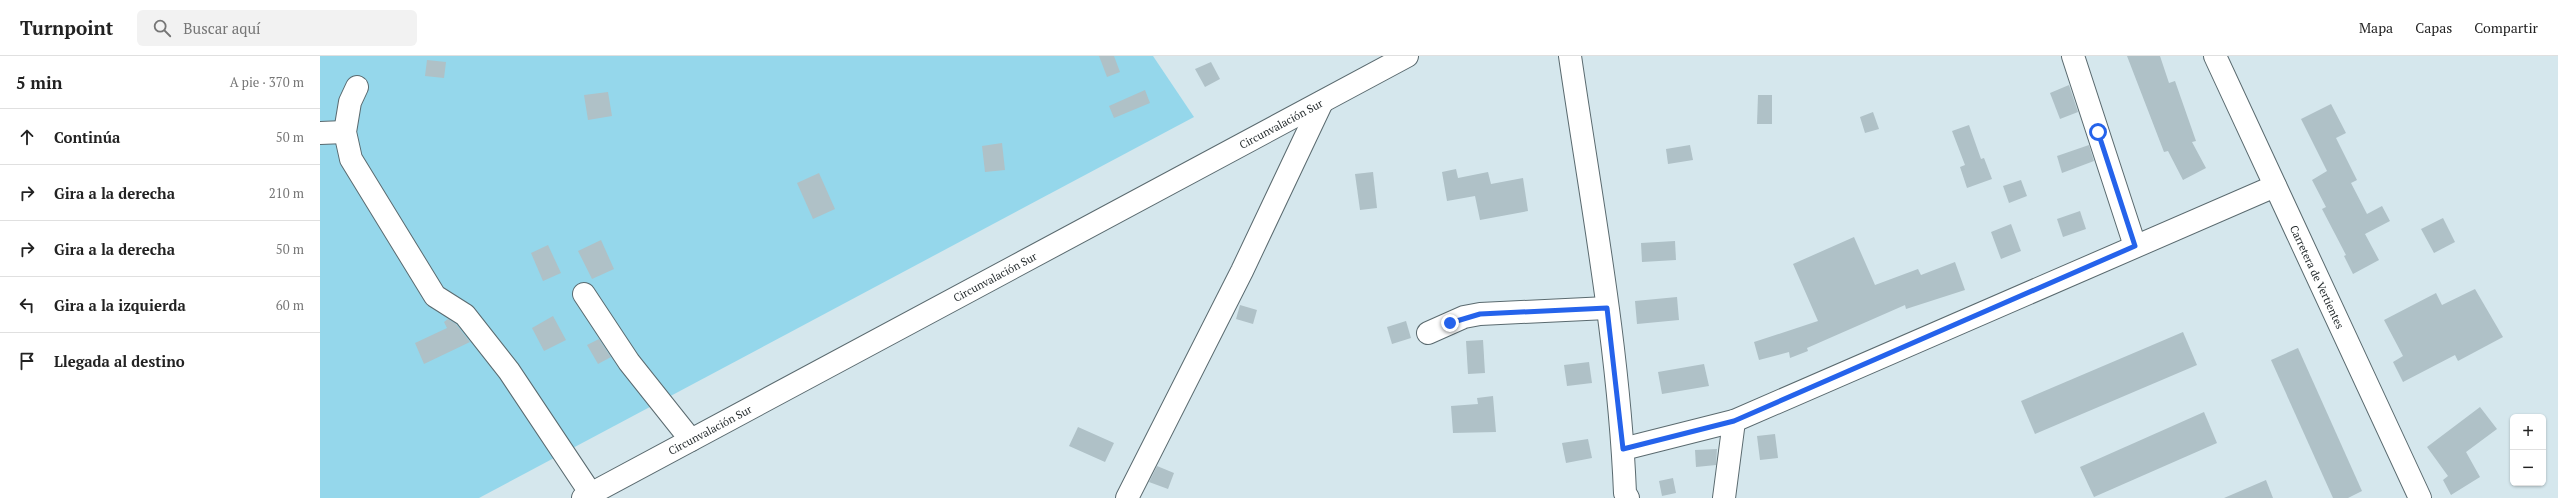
<!DOCTYPE html>
<html lang="es">
<meta charset="utf-8">
<style>
:root{--surface:#fff;--page:#f2f2f2;--text:#222;--muted:#767676;--line:#e0e0e0}
body{margin:0;font-family:"PT Serif",serif;background:var(--page);color:var(--text)}
.controls{position:absolute;right:12px;bottom:12px;display:grid;overflow:hidden;border-radius:6px;box-shadow:0 1px 3px #0004}
.controls button{width:36px;height:36px;display:grid;place-items:center;padding:0;border:0;border-bottom:1px solid var(--line);background:var(--surface);color:var(--text);font:20px sans-serif}
.stop{position:absolute;width:12px;height:12px;margin:-9px;border:3px solid #2563eb;border-radius:50%;background:#fff}
.stop.end{background:#2563eb;border-color:#fff;box-shadow:0 1px 4px #0008}
.list{margin:0;padding:0;list-style:none}
h2{display:flex;justify-content:space-between;align-items:center;height:52px;margin:0;padding:0 16px;font-size:17px}
h2 small{font-size:13px;font-weight:400;color:var(--muted)}
.list li{display:grid;grid-template-columns:26px 1fr auto;gap:12px;align-items:center;box-sizing:border-box;height:56px;padding:0 16px;border-top:1px solid var(--line)}
.list b{display:block;font-size:15px;white-space:nowrap}
.list em{font-size:13px;font-style:normal;color:var(--muted)}
.icon{flex:none;width:22px;height:22px;fill:none;stroke:currentColor;stroke-width:2;stroke-linecap:round;stroke-linejoin:round}
.map{position:relative;flex:none;width:2238px;height:442px;overflow:hidden}
header{display:flex;align-items:center;gap:24px;box-sizing:border-box;height:56px;padding:0 20px;background:var(--surface);border-bottom:1px solid var(--line)}
header strong{font-size:19px}
nav{display:flex;gap:22px;margin-inline-start:auto;font-size:14px}
.search{width:280px;height:36px;background:var(--page);display:flex;align-items:center;gap:10px;box-sizing:border-box;padding:0 14px;border-radius:6px;color:var(--muted);font-size:15px}
main{display:flex}
aside{flex:1;background:var(--surface)}
.map>svg:first-child{display:block}
</style>
<header>
<strong>Turnpoint</strong>
<div class="search"><svg class="icon" aria-label="search" viewBox="0 0 24 24"><circle cx="10" cy="10" r="6"/><path d="M15 15l6 6"/></svg>Buscar aquí</div>
<nav><a>Mapa</a><a>Capas</a><a>Compartir</a></nav>
</header>
<main>
<aside>
<h2>5 min<small>A pie · 370 m</small></h2>
<ul class="list">
<li><svg class="icon" aria-label="ahead" viewBox="0 0 24 24"><path d="M12 20V5M6 11l6-6 6 6"/></svg><div><b>Continúa</b></div><em>50 m</em></li>
<li><svg class="icon" aria-label="right" viewBox="0 0 24 24"><path d="M7 20v-9h11M14 6l5 5-5 5"/></svg><div><b>Gira a la derecha</b></div><em>210 m</em></li>
<li><svg class="icon" aria-label="right" viewBox="0 0 24 24"><path d="M7 20v-9h11M14 6l5 5-5 5"/></svg><div><b>Gira a la derecha</b></div><em>50 m</em></li>
<li><svg class="icon" aria-label="left" viewBox="0 0 24 24"><path d="M17 20v-9H6M10 6l-5 5 5 5"/></svg><div><b>Gira a la izquierda</b></div><em>60 m</em></li>
<li><svg class="icon" aria-label="arrive" viewBox="0 0 24 24"><path d="M6 21V4h12l-3 4 3 4H6"/></svg><div><b>Llegada al destino</b></div></li>
</ul>
</aside>
<div class="map">
<svg width="2238" height="442" viewBox="0 0 2238 442">
<rect width="100%" height="100%" fill="#d5e7ed"/>
<polygon fill="#95d7eb" points="0,0 833,0 874,61 159,442 0,442"/>
<g fill="#afc1c7">
<polygon points="779,0 794,0 800,16 787,21"/>
<polygon points="1807,0 1840,0 1849,27 1855,25 1876,85 1872,86 1886,112 1863,124 1848,95 1844,96"/>
<polygon points="107,4 126,6 124,22 105,20"/>
<polygon points="891,6 900,23 885,31 875,13"/>
<polygon points="1749,29 1758,56 1740,63 1730,37"/>
<polygon points="825,34 830,47 794,62 789,50"/>
<polygon points="288,36 292,60 268,64 264,39"/>
<polygon points="1438,39 1452,39 1452,68 1437,68"/>
<polygon points="2011,48 2026,77 2016,82 2037,124 2031,127 2047,158 2062,150 2070,165 2045,178 2059,204 2033,218 2024,200 2026,199 2002,153 2006,151 1992,124 2007,115 1981,63"/>
<polygon points="1553,56 1559,73 1545,77 1540,61"/>
<polygon points="1649,69 1661,103 1664,102 1672,123 1647,132 1640,111 1645,109 1632,75"/>
<polygon points="682,87 685,114 665,116 662,90"/>
<polygon points="1370,89 1373,104 1348,108 1346,93"/>
<polygon points="1769,89 1774,105 1742,117 1737,100"/>
<polygon points="1136,113 1138,122 1168,116 1171,128 1203,122 1208,155 1160,164 1155,140 1127,145 1122,116"/>
<polygon points="1053,116 1057,152 1040,154 1035,118"/>
<polygon points="499,117 515,153 493,163 477,127"/>
<polygon points="1701,124 1707,140 1689,147 1683,130"/>
<polygon points="1760,155 1766,173 1743,181 1737,163"/>
<polygon points="2123,162 2135,186 2114,197 2101,173"/>
<polygon points="1691,168 1701,195 1681,203 1671,176"/>
<polygon points="1534,181 1555,229 1598,213 1601,219 1635,206 1645,234 1586,253 1585,249 1487,292 1488,295 1470,302 1469,296 1439,304 1434,286 1498,265 1473,208"/>
<polygon points="281,184 294,213 272,223 258,195"/>
<polygon points="1355,185 1356,204 1322,206 1321,187"/>
<polygon points="228,189 241,217 223,225 211,197"/>
<polygon points="2155,233 2183,281 2138,305 2135,299 2083,326 2073,306 2083,300 2064,264 2116,237 2122,249"/>
<polygon points="1357,241 1359,264 1317,268 1315,245"/>
<polygon points="920,249 937,254 933,268 916,263"/>
<polygon points="233,260 246,284 224,295 212,272"/>
<polygon points="128,263 136,268 150,286 104,308 95,287 127,272 124,266"/>
<polygon points="1086,265 1091,282 1072,288 1067,271"/>
<polygon points="1863,276 1877,309 1715,378 1701,345"/>
<polygon points="279,283 291,301 278,308 267,289"/>
<polygon points="1163,284 1165,317 1148,318 1146,285"/>
<polygon points="1978,292 2042,435 2028,442 2013,442 1951,304"/>
<polygon points="1269,306 1272,327 1247,330 1244,309"/>
<polygon points="1384,308 1389,330 1342,338 1338,316"/>
<polygon points="1173,340 1176,376 1133,377 1131,350 1158,348 1157,342"/>
<polygon points="2160,351 2177,373 2146,396 2160,421 2131,439 2123,424 2128,420 2107,391"/>
<polygon points="1884,356 1897,387 1774,441 1760,411"/>
<polygon points="758,371 794,387 785,406 749,390"/>
<polygon points="1455,378 1458,402 1440,404 1437,380"/>
<polygon points="1268,383 1272,402 1246,407 1242,387"/>
<polygon points="1397,393 1396,409 1376,411 1375,394"/>
<polygon points="837,410 854,417 848,433 829,426"/>
<polygon points="1353,422 1356,437 1342,440 1339,425"/>
<polygon points="1946,424 1953,442 1904,442"/>
</g>
<g fill="none" stroke-linecap="round" stroke-linejoin="round">
<defs>
<g id="minor">
<path d="M1250,0C1271,145 1299,290 1305,437L1308,442"/>
<polyline points="1753,0 1815,190"/>
<polyline points="37,31 30,46 25,76 31,103 115,240 145,259 189,315 271,438 269,442"/>
<polyline points="0,77 25,76"/>
<polyline points="264,238 309,306 371,384"/>
<polyline points="1108,277 1144,261 1160,258 1287,252"/>
<polyline points="1303,393 1414,365 1955,130"/>
<polyline points="807,442 922,215 1002,46"/>
<polyline points="1404,442 1414,365"/>
</g>
<g id="major">
<polyline points="1895,0 2100,442"/>
<polyline points="263,442 1087,0"/>
</g>
</defs>
<use href="#minor" stroke="#5a6a6f" stroke-width="24"/>
<use href="#major" stroke="#5a6a6f" stroke-width="24"/>
<use href="#minor" stroke="#fff" stroke-width="22"/>
<use href="#major" stroke="#fff" stroke-width="22"/>
</g>
<g fill="none" stroke-linecap="round" stroke-linejoin="round">
<polyline stroke="#2563eb" stroke-width="5" points="1130,267 1160,258 1287,252 1303,393 1414,365 1815,190 1778,76"/>
</g>
<g text-anchor="middle" dominant-baseline="central" stroke-width="3" stroke-linejoin="round" paint-order="stroke">
<g font-size="11" fill="#262d2f" stroke="#fff">
<text transform="translate(961 68) rotate(-28)">Circunvalación Sur</text>
<text transform="translate(675 221) rotate(-28)">Circunvalación Sur</text>
<text transform="translate(1997 221) rotate(65)">Carretera de Vertientes</text>
<text transform="translate(390 374) rotate(-28)">Circunvalación Sur</text>
</g>
</g>
</svg>
<div class="controls">
<button>+</button>
<button>−</button>
</div>
<div class="stop" style="left:1778px;top:76px"></div>
<div class="stop end" style="left:1130px;top:267px"></div>
</div>
</main>
